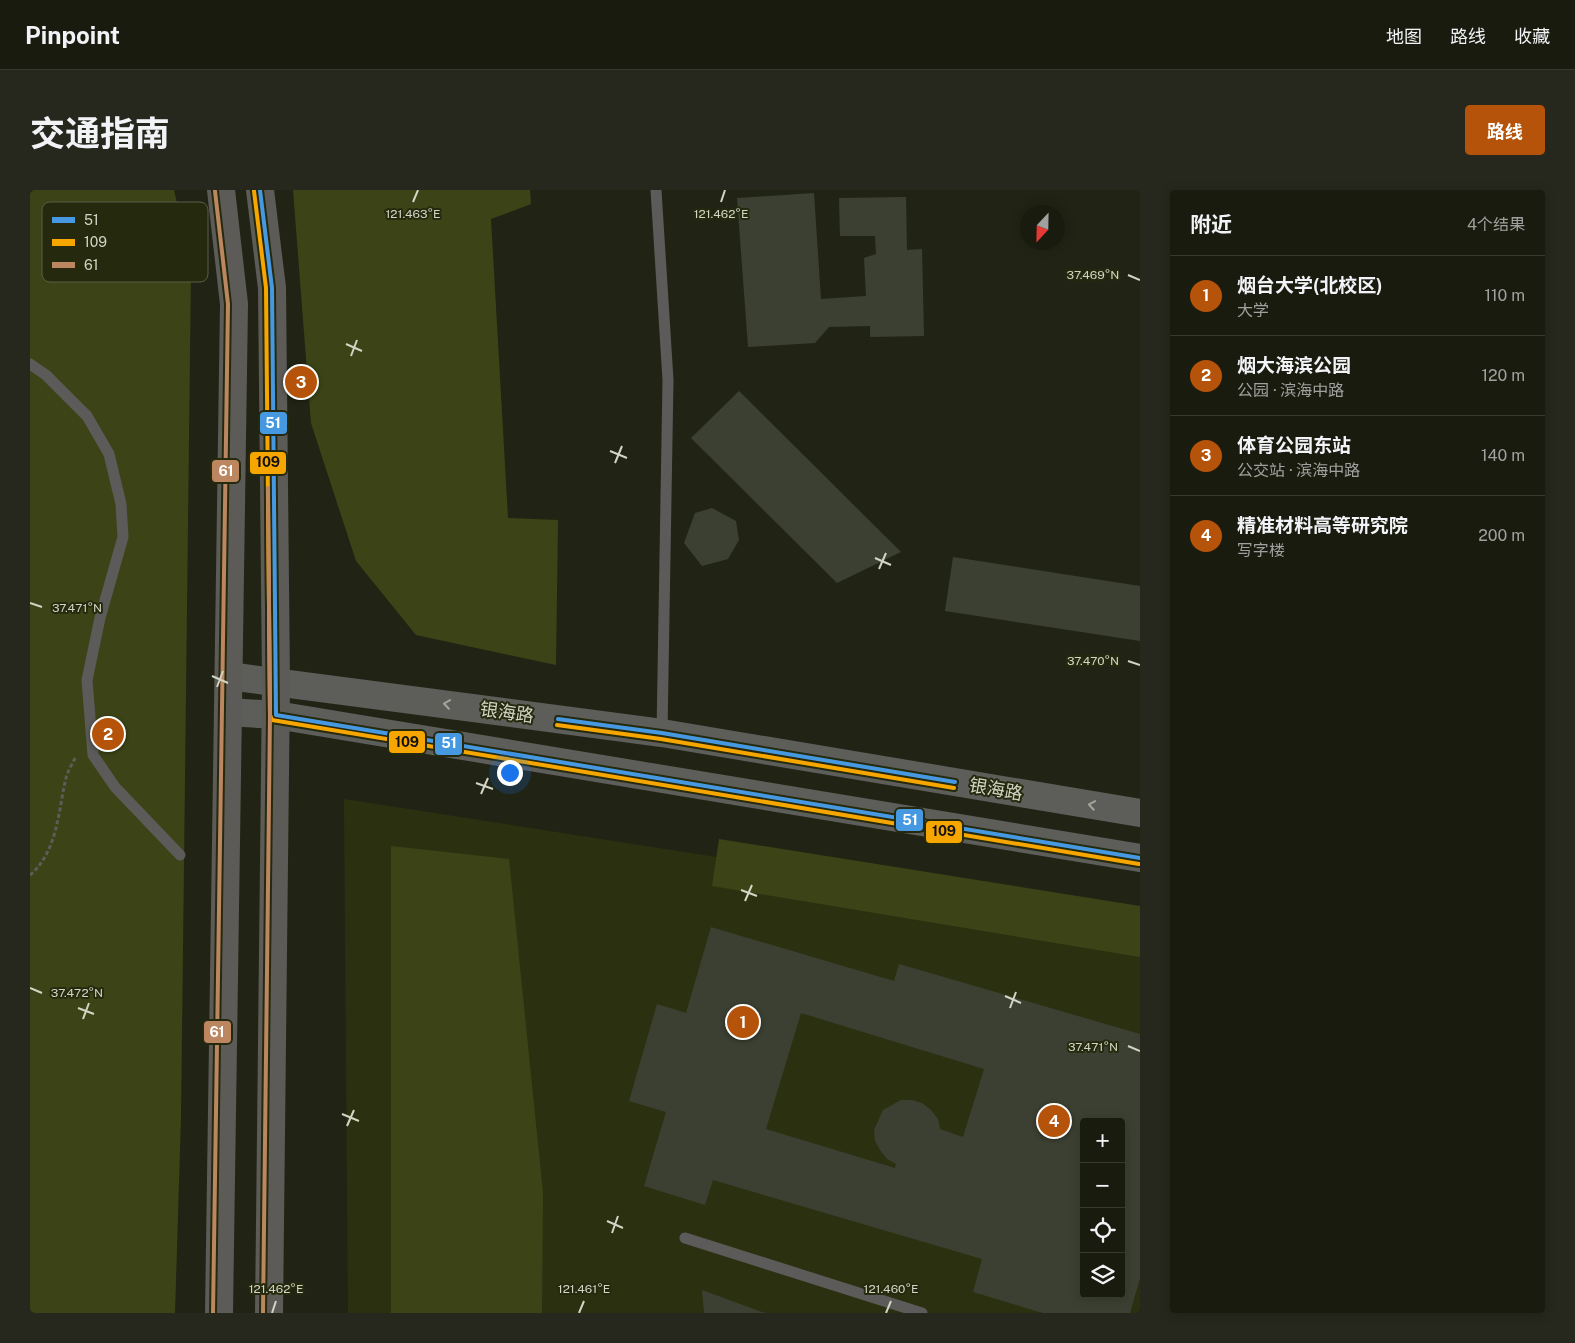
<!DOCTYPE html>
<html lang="zh">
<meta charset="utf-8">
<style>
:root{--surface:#191b0f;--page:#26281d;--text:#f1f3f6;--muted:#9fa19e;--line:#37392f;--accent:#b45309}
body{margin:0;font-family:"Public Sans","Noto Sans SC",sans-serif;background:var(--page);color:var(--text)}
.controls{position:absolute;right:15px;bottom:15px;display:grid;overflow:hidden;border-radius:5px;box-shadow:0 2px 12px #0003}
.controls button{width:45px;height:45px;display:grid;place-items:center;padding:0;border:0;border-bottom:1px solid var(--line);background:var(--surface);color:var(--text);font:25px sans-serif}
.compass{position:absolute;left:990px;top:15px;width:45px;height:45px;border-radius:50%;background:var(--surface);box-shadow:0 2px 12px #0003;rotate:202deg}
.you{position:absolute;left:479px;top:582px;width:18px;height:18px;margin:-12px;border:4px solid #fff;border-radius:50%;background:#1a73e8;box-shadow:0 0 0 8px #1a73e833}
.badge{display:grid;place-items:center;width:32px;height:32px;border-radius:50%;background:var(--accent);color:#fff;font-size:16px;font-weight:700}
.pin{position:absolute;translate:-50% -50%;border:2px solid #fff;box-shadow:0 1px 5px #0006}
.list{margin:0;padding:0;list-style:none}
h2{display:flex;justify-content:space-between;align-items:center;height:65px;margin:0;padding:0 20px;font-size:21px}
h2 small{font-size:16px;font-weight:400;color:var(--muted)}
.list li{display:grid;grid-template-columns:32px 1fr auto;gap:15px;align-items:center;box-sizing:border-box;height:80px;padding:0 20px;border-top:1px solid var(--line)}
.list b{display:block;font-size:19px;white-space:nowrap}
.list p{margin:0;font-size:16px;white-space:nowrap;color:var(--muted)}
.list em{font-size:16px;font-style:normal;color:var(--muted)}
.icon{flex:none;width:28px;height:28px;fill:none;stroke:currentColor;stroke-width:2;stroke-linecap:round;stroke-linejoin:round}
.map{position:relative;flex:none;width:1110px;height:1123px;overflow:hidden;border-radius:5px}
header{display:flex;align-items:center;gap:30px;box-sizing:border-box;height:70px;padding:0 25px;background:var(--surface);border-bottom:1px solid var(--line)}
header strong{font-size:24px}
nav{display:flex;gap:28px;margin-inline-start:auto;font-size:18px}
.intro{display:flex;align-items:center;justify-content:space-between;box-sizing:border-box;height:120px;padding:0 30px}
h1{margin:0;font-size:35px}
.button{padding:12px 22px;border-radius:5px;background:var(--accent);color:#fff;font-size:18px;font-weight:700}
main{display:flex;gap:30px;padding:0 30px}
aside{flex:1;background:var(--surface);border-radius:5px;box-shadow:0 2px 12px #0003}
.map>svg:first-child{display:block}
</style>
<header>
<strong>Pinpoint</strong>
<nav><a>地图</a><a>路线</a><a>收藏</a></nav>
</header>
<div class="intro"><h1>交通指南</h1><a class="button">路线</a></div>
<main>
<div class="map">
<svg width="1110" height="1123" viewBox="0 0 1110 1123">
<rect width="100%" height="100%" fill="#212414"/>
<path fill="#2b3110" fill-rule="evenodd" d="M314,609L1110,733V1123H318ZM1054,932H1091V1104H1054Z"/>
<g fill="#3c4417">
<polygon points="0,0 144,0 161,76 151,926 145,1123 0,1123"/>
<polygon points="263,0 500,0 501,14 461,29 478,328 528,330 526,475 386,445 326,371 281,233"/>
<polygon points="689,649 1110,716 1110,767 682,696"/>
<polygon points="361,656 479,669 513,1003 512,1123 361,1123"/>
</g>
<g fill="#3c4032" fill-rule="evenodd">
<polygon points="784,3 791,109 836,106 834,68 846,64 845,46 810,46 809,8 876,7 877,60 892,59 894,146 840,147 840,136 799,137 785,153 718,157 707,8"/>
<polygon points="709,201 871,362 807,393 661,248"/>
<polygon points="682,318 706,331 709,350 698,369 672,376 654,353 665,323"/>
<polygon points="923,367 1110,396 1110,451 915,421"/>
<path d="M681,737L864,791L869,774L1110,844V1088L1100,1123H1013L943,1102L952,1069L683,990L675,1015L614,996L636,922L599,911L627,814L656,823ZM771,823L954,879L933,947L910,939L908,929L901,920L892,913L882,910H871L853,920L844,940L845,951L850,960L857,969L866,974L865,978L736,939ZM1054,932H1091V1104H1054Z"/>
<polygon points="672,1100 735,1123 674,1123"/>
</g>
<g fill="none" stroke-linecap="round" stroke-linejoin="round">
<path stroke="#5c5c58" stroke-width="3" stroke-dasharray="4 2.5" stroke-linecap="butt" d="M0,685C28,661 28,621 36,588C38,580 43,573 46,566"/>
<g stroke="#5c5b5a" stroke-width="11">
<polyline points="626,0 638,190 632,543"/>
<polyline points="0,174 16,185 57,226 79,264 91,314 93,347 70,428 57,490 63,565 85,597 150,665"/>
<polyline points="655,1048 892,1123"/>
</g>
<g stroke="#5d5d5a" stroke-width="28">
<polyline points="199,486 632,543 1110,623"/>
<polyline points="198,522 246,525 1110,668"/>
</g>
<g stroke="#5c5b57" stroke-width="28">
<polyline points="230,0 242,98 246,492 239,1123"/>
<polyline points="189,1123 204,114 191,0"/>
</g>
<defs>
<g id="bus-1">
<polyline points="230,0 242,98 246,525 1110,668"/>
<polyline points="528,529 632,543 925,592"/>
</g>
<g id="bus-2">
<polyline points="224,1 236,98 240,525 242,530 1109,674"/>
<polyline points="527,535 631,549 924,598"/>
</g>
<g id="bus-3">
<polyline points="183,1123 198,114 185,1"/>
<polyline points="233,1123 240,525 238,298"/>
</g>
</defs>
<use href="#bus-1" stroke="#252a0e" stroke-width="8"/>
<use href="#bus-2" stroke="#252a0e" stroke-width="8"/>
<use href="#bus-3" stroke="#252a0e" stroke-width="8"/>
<use href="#bus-1" stroke="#4699e1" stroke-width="4"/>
<use href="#bus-2" stroke="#f7a600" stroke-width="4"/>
<use href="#bus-3" stroke="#bb8660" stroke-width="4"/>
</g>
<defs><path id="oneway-chevron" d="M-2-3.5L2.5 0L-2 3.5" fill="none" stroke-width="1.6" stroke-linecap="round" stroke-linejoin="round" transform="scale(1.25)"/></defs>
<g stroke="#a3a59a">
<use href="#oneway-chevron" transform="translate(417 514) rotate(-172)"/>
<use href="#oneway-chevron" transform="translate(1062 615) rotate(-170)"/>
</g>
<path fill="none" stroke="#d1d5c4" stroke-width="2" d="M383,12L388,0M691,12L695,0M1098,85L1110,90M316,154L332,161M321,166L327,150M580,261L597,268M585,273L592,256M845,368L861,375M849,379L856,363M0,413L12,417M1098,471L1110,475M182,486L198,493M187,497L193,481M446,593L463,599M451,604L458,588M711,700L727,706M715,711L722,695M0,798L12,803M975,806L991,813M48,818L64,824M980,818L986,802M53,829L59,813M1098,856L1110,861M312,924L329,931M317,936L324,920M577,1031L593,1038M582,1043L588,1026M242,1123L246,1111M549,1123L554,1111M856,1123L861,1111"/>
<g text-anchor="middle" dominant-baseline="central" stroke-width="4" stroke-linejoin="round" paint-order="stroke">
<g font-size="18" fill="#d1d5c4" stroke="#252a0e">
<text transform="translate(477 522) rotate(8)">银海路</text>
<text transform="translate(966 599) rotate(10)">银海路</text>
</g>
</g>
<rect x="12" y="12" width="166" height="80" rx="8" fill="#252a0e" stroke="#595d45" stroke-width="1"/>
<rect x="22" y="27" width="23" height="6" fill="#4699e1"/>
<rect x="22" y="49" width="23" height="7" fill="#f7a600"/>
<rect x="22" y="72" width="23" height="6" fill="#bb8660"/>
<g font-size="14" fill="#d1d5c4">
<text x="54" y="35">51</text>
<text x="54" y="57">109</text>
<text x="54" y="80">61</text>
</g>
<g font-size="12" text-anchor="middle" fill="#d1d5c4" stroke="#252a0e" stroke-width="4" stroke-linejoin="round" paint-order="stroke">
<text x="383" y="28">121.463°E</text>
<text x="691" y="28">121.462°E</text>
<text x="1063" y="89">37.469°N</text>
<text x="47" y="422">37.471°N</text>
<text x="1063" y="475">37.470°N</text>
<text x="47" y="807">37.472°N</text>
<text x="1063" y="861">37.471°N</text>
<text x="246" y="1103">121.462°E</text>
<text x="554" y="1103">121.461°E</text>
<text x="861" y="1103">121.460°E</text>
</g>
<g stroke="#252a0e" stroke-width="2">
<rect x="229" y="221" width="29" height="24" rx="5" fill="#4699e1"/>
<rect x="219" y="261" width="38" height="24" rx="5" fill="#f7a600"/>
<rect x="181" y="269" width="29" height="24" rx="5" fill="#bb8660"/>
<rect x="358" y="540" width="38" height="24" rx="5" fill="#f7a600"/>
<rect x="404" y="542" width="29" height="24" rx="5" fill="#4699e1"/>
<rect x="865" y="618" width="29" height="24" rx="5" fill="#4699e1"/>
<rect x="895" y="630" width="38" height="24" rx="5" fill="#f7a600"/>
<rect x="173" y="830" width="29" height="24" rx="5" fill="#bb8660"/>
</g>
<g font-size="14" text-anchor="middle" font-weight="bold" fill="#fff">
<text x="243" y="238">51</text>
<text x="196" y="286">61</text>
<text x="419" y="558">51</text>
<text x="880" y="635">51</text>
<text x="187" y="847">61</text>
</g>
<g font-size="14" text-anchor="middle" font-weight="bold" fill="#111">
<text x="238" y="277">109</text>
<text x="377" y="557">109</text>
<text x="914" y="646">109</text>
</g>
</svg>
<div class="controls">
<button>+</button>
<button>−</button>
<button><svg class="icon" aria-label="locate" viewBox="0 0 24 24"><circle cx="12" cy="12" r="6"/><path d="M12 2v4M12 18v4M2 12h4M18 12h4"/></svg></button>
<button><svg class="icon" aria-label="layers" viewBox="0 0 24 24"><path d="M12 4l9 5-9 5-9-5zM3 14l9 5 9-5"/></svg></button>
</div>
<svg class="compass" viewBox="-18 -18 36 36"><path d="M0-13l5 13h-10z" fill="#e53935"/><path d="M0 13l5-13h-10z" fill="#9fa19e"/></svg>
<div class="you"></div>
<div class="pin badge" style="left:713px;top:832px">1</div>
<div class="pin badge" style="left:78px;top:544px">2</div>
<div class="pin badge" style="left:271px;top:192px">3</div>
<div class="pin badge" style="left:1024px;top:931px">4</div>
</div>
<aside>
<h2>附近<small>4个结果</small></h2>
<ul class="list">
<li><span class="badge">1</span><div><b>烟台大学(北校区)</b><p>大学</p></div><em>110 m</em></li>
<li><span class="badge">2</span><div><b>烟大海滨公园</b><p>公园 · 滨海中路</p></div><em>120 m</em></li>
<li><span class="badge">3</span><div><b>体育公园东站</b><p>公交站 · 滨海中路</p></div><em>140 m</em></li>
<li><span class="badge">4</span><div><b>精准材料高等研究院</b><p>写字楼</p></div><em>200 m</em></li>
</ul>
</aside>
</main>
